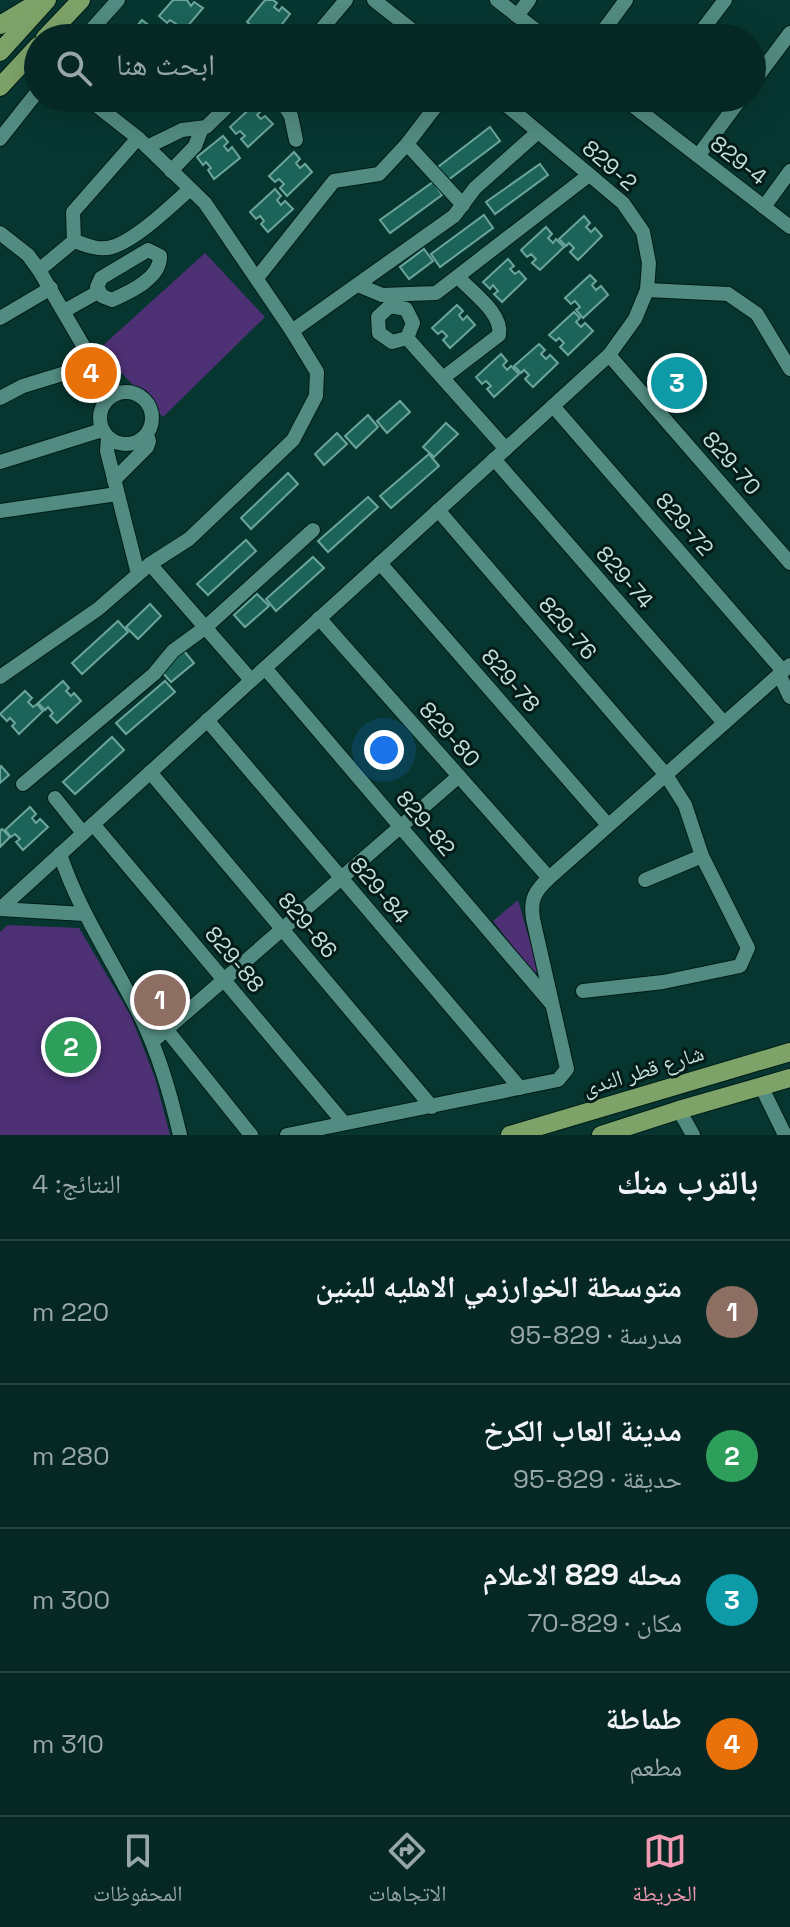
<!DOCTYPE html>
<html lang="ar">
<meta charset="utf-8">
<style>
:root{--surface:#052824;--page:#0e302c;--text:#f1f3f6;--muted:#97a6a6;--line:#264441;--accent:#f19ab2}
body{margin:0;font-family:"Space Grotesk","Noto Naskh Arabic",sans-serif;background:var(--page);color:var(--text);direction:rtl}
.you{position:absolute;left:384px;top:750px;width:28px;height:28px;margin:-20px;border:6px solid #fff;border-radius:50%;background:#1a73e8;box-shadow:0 0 0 12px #1a73e833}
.badge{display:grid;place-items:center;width:52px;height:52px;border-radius:50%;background:var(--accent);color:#fff;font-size:26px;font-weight:700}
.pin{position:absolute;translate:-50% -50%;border:4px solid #fff;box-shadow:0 2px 8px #0006}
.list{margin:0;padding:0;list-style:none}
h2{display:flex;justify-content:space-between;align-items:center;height:104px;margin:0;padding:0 32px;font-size:34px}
h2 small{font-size:26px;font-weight:400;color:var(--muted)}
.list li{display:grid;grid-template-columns:52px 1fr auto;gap:24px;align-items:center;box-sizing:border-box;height:144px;padding:0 32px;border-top:2px solid var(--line)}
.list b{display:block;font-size:30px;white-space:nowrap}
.list p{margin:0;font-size:26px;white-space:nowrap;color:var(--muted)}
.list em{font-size:26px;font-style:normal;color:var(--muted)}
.icon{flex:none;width:44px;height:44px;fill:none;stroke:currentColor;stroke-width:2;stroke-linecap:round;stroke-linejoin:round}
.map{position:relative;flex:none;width:790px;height:1135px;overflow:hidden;direction:ltr}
.search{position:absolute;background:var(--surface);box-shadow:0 8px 32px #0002;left:24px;right:24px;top:24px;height:88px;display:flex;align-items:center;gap:20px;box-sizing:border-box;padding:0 28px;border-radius:44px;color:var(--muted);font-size:30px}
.sheet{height:680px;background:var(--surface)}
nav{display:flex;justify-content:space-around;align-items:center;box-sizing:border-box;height:112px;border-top:2px solid var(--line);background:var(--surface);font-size:22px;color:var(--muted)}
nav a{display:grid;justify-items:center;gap:4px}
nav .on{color:var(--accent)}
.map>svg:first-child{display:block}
</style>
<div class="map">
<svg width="790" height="1135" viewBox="0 0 790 1135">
<rect width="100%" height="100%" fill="#073630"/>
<g fill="#4e3074">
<polygon points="205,253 265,317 163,417 99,349"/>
<polygon points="518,900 539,973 533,972 493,921"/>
<polygon points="8,925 79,928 131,1016 155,1078 170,1135 0,1135 0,932"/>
</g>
<g fill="#1c6359" stroke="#6ca69b" stroke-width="2">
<polygon points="173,0 187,0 191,6 194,2 203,8 181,34 173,28 176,24 170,20 167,23 159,16"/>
<polygon points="265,0 273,0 277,3 274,7 279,11 282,7 290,14 271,38 261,34 264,30 258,25 255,29 247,22"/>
<polygon points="142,20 151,27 148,31 153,36 156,32 164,38 127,38"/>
<polygon points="255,104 261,111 257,115 261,119 265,116 273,124 248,147 241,139 245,136 240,131 236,134 230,127"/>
<polygon points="490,127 500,141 448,180 438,167"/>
<polygon points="223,136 228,142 224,146 228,151 232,147 240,158 214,179 208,170 211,168 206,162 203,165 197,157"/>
<polygon points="294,152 300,159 296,163 300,168 305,164 312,172 287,196 280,188 284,184 279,179 275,182 269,176"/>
<polygon points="540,164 548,175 495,214 486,202"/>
<polygon points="433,182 442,195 390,233 380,220"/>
<polygon points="275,189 281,196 277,200 281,205 285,201 293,209 268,232 261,224 264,221 260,216 256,219 250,212"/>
<polygon points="484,215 493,228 440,267 431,254"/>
<polygon points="584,216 590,223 586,227 591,232 595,228 602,236 578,260 570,252 574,248 569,243 566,246 559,239"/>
<polygon points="546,227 552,234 548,238 553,243 556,239 564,247 540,270 532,263 536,259 531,254 527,257 521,250"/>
<polygon points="424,249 433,261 409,279 400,267"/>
<polygon points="508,259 514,266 510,269 515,274 519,271 526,279 502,302 494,294 498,291 493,285 490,289 483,282"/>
<polygon points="590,275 596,281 592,285 596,290 601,286 608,295 583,318 576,310 580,307 575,301 571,304 565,298"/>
<polygon points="457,305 463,311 459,315 463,320 467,316 475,325 450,348 443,340 447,336 442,331 438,334 432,328"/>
<polygon points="574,312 580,318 576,322 581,327 585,323 593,331 568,355 560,347 564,343 559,338 556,341 549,335"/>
<polygon points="539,344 545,350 541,354 546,359 550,355 558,363 533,387 525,379 529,375 524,370 521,373 514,366"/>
<polygon points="501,354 507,361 503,365 507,370 511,366 519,374 494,397 487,389 491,386 486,381 482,384 476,377"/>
<polygon points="400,401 410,412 387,433 377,421"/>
<polygon points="368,415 378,427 356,448 345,436"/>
<polygon points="446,423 458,434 434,457 423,447"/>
<polygon points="337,433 347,444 324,465 315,454"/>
<polygon points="429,454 439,466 391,508 380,496"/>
<polygon points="288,473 298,484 251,529 241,518"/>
<polygon points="368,497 378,507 328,552 318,541"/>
<polygon points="246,540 256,551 208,595 197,584"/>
<polygon points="313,557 324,568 276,611 266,599"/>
<polygon points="257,594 269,606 245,627 234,615"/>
<polygon points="150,604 161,616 138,639 126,627"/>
<polygon points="118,621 128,632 82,674 72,663"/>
<polygon points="184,651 194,663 171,682 161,671"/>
<polygon points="63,681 69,688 66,691 71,696 74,693 81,701 57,723 50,716 53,713 48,707 45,710 38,703"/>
<polygon points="165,681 175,692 126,734 116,723"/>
<polygon points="25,691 32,698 28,702 33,707 37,704 43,711 19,734 12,726 15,723 10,718 7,721 0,714"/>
<polygon points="112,737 124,750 75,794 63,782"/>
<polygon points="1,766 9,775 0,783 0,767"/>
<polygon points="30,807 36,814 32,818 36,823 40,819 48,827 23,850 16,842 20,839 15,834 11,837 5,830"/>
<polygon points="2,829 10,837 0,847 0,831"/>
</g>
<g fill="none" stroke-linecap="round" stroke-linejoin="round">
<defs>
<g id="minor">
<polyline points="374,0 422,38"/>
<polyline points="497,0 546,38"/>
<polyline points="517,16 529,0"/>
<polyline points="84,38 118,0"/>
<polyline points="314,38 346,0"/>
<polyline points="598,38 626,0"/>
<polyline points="696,38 725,0"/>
<polyline points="752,84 790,33"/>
<polyline points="280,98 291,116 296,140"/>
<polyline points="623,98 790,227"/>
<polyline points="641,112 651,98"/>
<polyline points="0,139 38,91"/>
<polyline points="407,144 463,205"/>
<polyline points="147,147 182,130 206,127 236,98"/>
<polyline points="698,156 741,98"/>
<polyline points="171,171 195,146 202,128"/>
<polyline points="764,207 790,171"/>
<polyline points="0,233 28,255 39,270 112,395"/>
<polyline points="74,241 73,212 138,138"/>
<path d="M148,250L160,256C161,278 130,292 112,300L102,296L97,287L101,278Z"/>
<path d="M39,270L74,241C85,245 100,251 112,247C136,240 171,206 190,189"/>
<polyline points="257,278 334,181 379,174 407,144 442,98"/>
<polyline points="358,285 382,295 436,293 589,175"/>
<polyline points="647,290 728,294 757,314 790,369"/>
<polygon points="390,306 406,309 413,323 407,338 392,342 379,333 378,317"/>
<polyline points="64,311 98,292"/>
<polyline points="0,318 51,288"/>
<polyline points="292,331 454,216 475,188 538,132"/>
<polyline points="407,338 506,449"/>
<polyline points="609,355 790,563"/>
<path d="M443,378L499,335C503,314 473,293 459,278"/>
<circle cx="126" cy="418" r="26"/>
<polyline points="0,398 23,386 95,364"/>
<polyline points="553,406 783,671"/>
<polyline points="108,438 107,451 138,574"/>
<polyline points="494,459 724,723"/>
<polyline points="0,462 102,430"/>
<polyline points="114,480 147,447 149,441 147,435"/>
<polyline points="438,510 666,775 685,805 702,856 748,948 740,966 663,982 583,991"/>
<polyline points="0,511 117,494"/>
<polyline points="380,563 608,825"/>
<polyline points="150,564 251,680"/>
<polyline points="319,618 549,878"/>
<polyline points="265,668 550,1002"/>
<polyline points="779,674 790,697"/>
<polyline points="0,677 98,609 150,564 189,539 293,440 316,396 317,372 292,331 205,203 138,138 87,98"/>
<polyline points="207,720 520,1088"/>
<polyline points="150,772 432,1107"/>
<polyline points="23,784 154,674 173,651 206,627 313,530"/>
<polyline points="55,798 83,833"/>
<polyline points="93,824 344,1123"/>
<path d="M60,854C80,915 117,966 144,1024C161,1060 171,1097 180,1135"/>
<polyline points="645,880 702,856"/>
<polyline points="0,909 609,355 635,319 647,290 649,263 643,232 623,203 498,98"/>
<polyline points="0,909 84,914"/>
<polyline points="166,1029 251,1135"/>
<polyline points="152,1042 459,776"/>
<polyline points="761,1086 785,1135"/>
<polyline points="679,1110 693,1135"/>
<path d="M287,1135L558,1080L567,1069L533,919C530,899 535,891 549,878L790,665"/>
</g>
<g id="major">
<polyline points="0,25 35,4"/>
<polyline points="45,38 81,0"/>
<polyline points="0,52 47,0"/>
<polyline points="0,87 38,46"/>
<polyline points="510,1135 790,1052"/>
<polyline points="601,1135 679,1110 790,1078"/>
</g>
</defs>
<use href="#minor" stroke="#001c18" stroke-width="16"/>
<use href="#major" stroke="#001c18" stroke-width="20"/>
<use href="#minor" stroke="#528b81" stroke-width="14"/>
<use href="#major" stroke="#7ea369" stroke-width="18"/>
</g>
<g text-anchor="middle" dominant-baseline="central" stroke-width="6" stroke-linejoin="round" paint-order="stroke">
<g font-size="22" fill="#c3e0da" stroke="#041b17">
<text transform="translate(739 160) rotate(38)">829-4</text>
<text transform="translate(610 165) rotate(41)">829-2</text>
<text transform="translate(732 463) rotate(49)">829-70</text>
<text transform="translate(685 524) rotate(49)">829-72</text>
<text transform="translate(625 577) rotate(49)">829-74</text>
<text transform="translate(568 628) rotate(49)">829-76</text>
<text transform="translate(511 680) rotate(49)">829-78</text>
<text transform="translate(450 734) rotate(48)">829-80</text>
<text transform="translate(426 823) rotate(50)">829-82</text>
<text transform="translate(380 890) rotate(50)">829-84</text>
<text transform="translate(308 925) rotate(50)">829-86</text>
<text transform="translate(235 959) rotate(50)">829-88</text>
<text transform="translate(643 1070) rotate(-17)">شارع قطر الندى</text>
</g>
</g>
</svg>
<div class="you"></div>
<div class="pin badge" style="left:160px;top:1000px;background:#8d6e63">1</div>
<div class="pin badge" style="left:71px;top:1047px;background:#2e9e5b">2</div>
<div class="pin badge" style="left:677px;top:383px;background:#0f9aa8">3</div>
<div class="pin badge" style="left:91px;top:373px;background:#e8710a">4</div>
<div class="search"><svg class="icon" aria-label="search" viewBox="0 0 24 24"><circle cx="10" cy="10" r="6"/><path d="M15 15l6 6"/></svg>ابحث هنا</div>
</div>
<section class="sheet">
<h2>بالقرب منك<small>النتائج: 4</small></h2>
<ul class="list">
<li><span class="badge" style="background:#8d6e63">1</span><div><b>متوسطة الخوارزمي الاهليه للبنين</b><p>مدرسة · 829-95</p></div><em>220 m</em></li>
<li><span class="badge" style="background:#2e9e5b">2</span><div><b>مدينة العاب الكرخ</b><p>حديقة · 829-95</p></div><em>280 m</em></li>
<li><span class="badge" style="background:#0f9aa8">3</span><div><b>محله 829 الاعلام</b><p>مكان · 829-70</p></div><em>300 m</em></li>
<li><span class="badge" style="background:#e8710a">4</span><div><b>طماطة</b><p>مطعم</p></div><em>310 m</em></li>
</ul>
</section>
<nav>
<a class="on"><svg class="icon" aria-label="map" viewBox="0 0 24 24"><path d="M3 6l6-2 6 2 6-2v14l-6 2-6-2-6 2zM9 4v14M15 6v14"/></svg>الخريطة</a>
<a><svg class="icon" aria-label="directions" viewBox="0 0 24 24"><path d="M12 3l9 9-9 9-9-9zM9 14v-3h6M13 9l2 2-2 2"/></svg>الاتجاهات</a>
<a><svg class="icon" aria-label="saved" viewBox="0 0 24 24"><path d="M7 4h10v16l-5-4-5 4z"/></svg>المحفوظات</a>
</nav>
